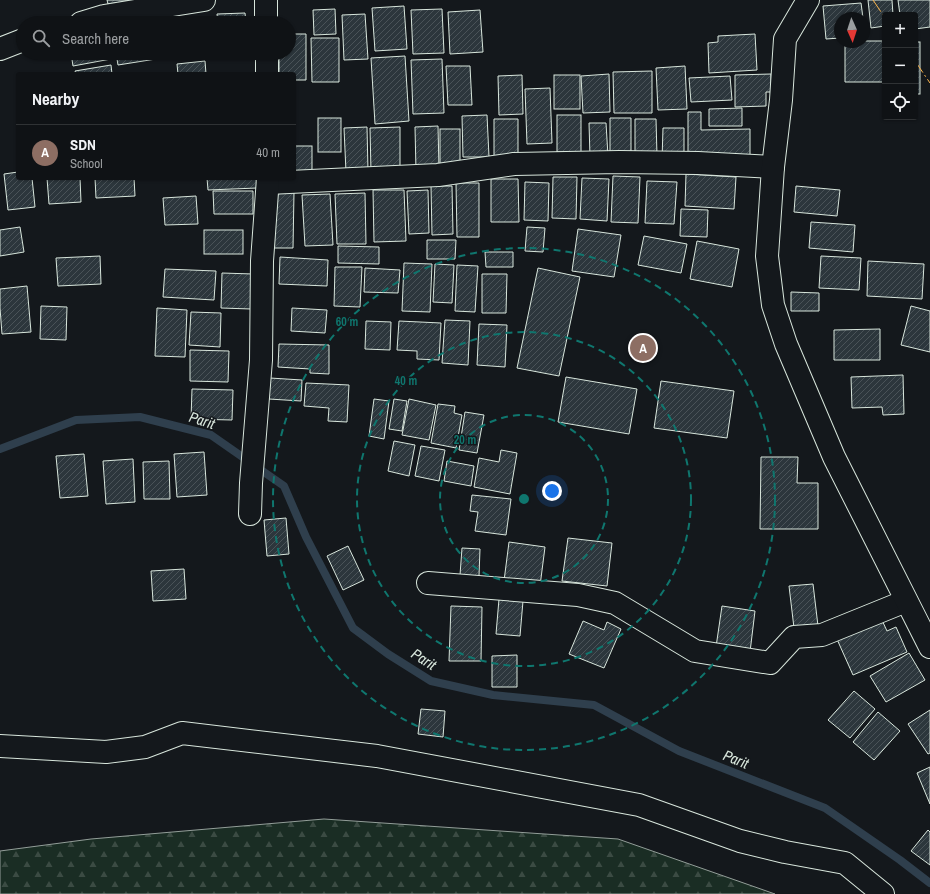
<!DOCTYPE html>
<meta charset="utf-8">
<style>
:root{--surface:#0f1215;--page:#181b1e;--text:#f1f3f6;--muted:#9b9ea0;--line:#2f3234;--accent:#0b8043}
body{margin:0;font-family:"Archivo Narrow",sans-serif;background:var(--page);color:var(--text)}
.controls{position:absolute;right:12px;top:12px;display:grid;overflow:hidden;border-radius:4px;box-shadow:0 1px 3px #0004}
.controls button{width:36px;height:36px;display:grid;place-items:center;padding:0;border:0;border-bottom:1px solid var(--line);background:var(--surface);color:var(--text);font:20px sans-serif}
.compass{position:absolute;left:834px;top:12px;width:36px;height:36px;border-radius:50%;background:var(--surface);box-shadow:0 1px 3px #0004;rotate:177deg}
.you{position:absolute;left:552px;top:491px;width:14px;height:14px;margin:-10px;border:3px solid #fff;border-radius:50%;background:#1a73e8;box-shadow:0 0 0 6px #1a73e833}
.badge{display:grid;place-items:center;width:26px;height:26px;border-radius:50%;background:var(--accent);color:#fff;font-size:13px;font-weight:700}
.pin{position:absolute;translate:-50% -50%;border:2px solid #fff;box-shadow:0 1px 4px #0006}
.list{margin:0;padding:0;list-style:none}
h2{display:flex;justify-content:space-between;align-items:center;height:52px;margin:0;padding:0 16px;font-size:17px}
h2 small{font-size:13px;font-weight:400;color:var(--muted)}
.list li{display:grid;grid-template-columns:26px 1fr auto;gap:12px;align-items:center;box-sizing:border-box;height:56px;padding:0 16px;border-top:1px solid var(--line)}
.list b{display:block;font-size:15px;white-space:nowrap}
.list p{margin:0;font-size:13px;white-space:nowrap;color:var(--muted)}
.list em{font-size:13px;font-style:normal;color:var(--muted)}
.icon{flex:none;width:22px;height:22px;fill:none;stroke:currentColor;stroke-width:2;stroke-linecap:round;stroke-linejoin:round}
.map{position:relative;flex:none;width:930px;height:894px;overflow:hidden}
.search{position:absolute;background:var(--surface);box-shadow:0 1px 3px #0004;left:16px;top:16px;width:280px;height:44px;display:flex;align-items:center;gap:10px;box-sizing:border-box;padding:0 14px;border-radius:22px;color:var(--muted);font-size:15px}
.panel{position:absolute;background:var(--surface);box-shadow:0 1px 3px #0004;left:16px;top:72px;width:280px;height:108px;border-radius:4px}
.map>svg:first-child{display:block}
</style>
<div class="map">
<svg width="930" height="894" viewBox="0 0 930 894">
<defs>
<pattern id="forest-firs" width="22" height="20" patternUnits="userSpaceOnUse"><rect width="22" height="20" fill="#1a2d24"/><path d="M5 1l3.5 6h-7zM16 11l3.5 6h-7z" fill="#3b4b43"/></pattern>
<pattern id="building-hatch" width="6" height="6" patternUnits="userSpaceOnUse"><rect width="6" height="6" fill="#2c363c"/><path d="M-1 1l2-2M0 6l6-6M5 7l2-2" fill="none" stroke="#4a5358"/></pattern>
</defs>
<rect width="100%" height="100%" fill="#14181c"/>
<polygon fill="url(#forest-firs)" stroke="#939e99" points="324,819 618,839 775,894 0,894 0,851 91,839"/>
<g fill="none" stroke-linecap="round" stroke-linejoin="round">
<polyline stroke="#2f3f4d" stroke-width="8" points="0,449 76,420 140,417 211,435 284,486 306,537 353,628 388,654 431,681 493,695 594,705 679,751 825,808 900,860 930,883"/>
</g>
<g fill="url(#building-hatch)" stroke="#d8e6dc">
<polygon points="107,0 137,0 108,4"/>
<polygon points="868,0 892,0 893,15 885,15 885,26 871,28"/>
<polygon points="898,0 930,0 930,27 915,29 915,15 900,15"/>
<polygon points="861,3 863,18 840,18 840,38 826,39 823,6"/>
<polygon points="404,6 407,49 375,51 372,8"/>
<polygon points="335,9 336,34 314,35 313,10"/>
<polygon points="442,9 444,53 413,54 411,10"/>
<polygon points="480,10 483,52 450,54 448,12"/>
<polygon points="245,13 246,23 218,23 217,14"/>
<polygon points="365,14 368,59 344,60 342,15"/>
<polygon points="289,34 306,34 306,80 294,80 294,74 279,74 279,53 289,53"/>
<polygon points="755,34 757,70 709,73 708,43 718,42 718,36"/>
<polygon points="311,38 339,38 339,82 312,82"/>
<polygon points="864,41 885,41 885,82 845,82 845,42"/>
<rect x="915" y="42" width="5" height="52"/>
<polygon points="71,53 110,53 111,59 73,66"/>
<polygon points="116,53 155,53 156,59 118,65"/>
<polygon points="405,56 409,121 375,124 371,58"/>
<polygon points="442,59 444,113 413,114 411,60"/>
<polygon points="205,61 206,74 178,74 177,64"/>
<polygon points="111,65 112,74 76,74 75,71"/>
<polygon points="446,66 470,66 472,105 448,105"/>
<polygon points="685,66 687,109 658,110 656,68"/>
<polygon points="652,71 652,113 614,113 613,72"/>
<polygon points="609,74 610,112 583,113 581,76"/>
<polygon points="771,74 771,92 766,92 766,106 735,107 735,75"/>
<polygon points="522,75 523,114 499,115 498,76"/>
<rect x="554" y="75" width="26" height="34"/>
<polygon points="730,76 732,100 691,102 689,78"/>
<polygon points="550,88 552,143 527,144 525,89"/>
<polygon points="742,108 742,126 709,126 709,109"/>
<polygon points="688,112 701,112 701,130 750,129 750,157 688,157"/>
<polygon points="487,115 489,157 463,157 462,116"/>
<rect x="557" y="115" width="24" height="37"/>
<rect x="318" y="118" width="23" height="34"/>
<polygon points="610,118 631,118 631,156 610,155"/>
<polygon points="494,119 518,119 518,155 494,156"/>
<polygon points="635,119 656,119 657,156 635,156"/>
<polygon points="589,123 606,123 608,156 590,157"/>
<polygon points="438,126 439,169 416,171 415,127"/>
<polygon points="367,127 368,171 346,172 344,128"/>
<polygon points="400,127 400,172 371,172 370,128"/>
<polygon points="663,128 684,128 684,160 662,160"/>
<rect x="440" y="129" width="20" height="38"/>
<rect x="294" y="146" width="18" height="25"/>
<polygon points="18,172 18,178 32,178 35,207 8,210 4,174"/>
<polygon points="686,174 736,177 734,209 685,206"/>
<polygon points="613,176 640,177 638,223 611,222"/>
<polygon points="553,177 577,177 576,219 552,218"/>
<polygon points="47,178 80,178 81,202 49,204"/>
<polygon points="95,178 134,178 135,196 96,198"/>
<polygon points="207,178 256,178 257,188 208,190"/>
<polygon points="582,178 609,179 607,221 580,219"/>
<polygon points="491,179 518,179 519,222 491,222"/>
<polygon points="647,181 677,182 674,224 645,223"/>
<polygon points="525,182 549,183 548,221 524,220"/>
<polygon points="456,183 479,183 479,237 457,237"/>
<polygon points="431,186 452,186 453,234 432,235"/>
<polygon points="796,186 840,190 837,216 794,212"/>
<polygon points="373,190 404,190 406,241 374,242"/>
<polygon points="428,190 429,233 409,234 407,191"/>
<polygon points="213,191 253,191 253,214 214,214"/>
<polygon points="270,192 294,192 293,248 269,248"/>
<polygon points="365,193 366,244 337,244 335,194"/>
<polygon points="330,194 333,245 305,246 302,195"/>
<polygon points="196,196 198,224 165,225 163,198"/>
<polygon points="681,209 708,210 707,237 680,236"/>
<polygon points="811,222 855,225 853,252 809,248"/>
<polygon points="20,227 24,252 0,256 0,230"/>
<polygon points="527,227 545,228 543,252 525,251"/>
<polygon points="578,229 621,235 614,277 572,271"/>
<rect x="204" y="230" width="39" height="24"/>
<polygon points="644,236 687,244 681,273 638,265"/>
<polygon points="427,240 456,240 455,259 427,259"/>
<polygon points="697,241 739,249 732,287 690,279"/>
<polygon points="338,246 379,247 379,264 338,263"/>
<polygon points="485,252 513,252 513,267 486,267"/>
<polygon points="100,256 101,284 58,286 56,258"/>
<polygon points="821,256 861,258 859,290 819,288"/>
<polygon points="280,257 328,260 327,286 279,284"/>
<polygon points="868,261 924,264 922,299 867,296"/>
<polygon points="404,263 432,264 430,312 402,311"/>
<polygon points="435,264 454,265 452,303 433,302"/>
<polygon points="457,265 478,266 475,312 455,311"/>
<polygon points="335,267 362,267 360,307 334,306"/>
<polygon points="365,268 400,270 398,293 364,292"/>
<polygon points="538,268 580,277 559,376 517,368"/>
<polygon points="165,269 216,271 214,300 163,297"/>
<polygon points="222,273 253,274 251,309 221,308"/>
<polygon points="482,274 507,274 506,313 482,313"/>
<polygon points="27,286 31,332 2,334 0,308 0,289"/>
<polygon points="791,292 819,293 819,311 791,311"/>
<polygon points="41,306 67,307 66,340 40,339"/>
<polygon points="911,306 930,311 930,352 901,345"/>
<polygon points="157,308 187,310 185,357 155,356"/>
<polygon points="292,308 327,310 325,333 291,331"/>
<polygon points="191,312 221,313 220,347 189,345"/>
<polygon points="445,320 470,321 468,365 442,363"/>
<polygon points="366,321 391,322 390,350 365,349"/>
<polygon points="399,321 441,323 439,360 417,359 417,351 397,350"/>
<polygon points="479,324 507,325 505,367 477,365"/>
<polygon points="880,329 880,360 834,360 834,330"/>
<polygon points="279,344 329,345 329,374 310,373 310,369 278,367"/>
<polygon points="190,350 229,351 228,382 190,381"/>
<polygon points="903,375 904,414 883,415 882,407 852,408 851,377"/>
<polygon points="566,377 637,389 629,434 558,422"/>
<polygon points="270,378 302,380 301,401 269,399"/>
<polygon points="661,381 734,391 727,438 654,428"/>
<polygon points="306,383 349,385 347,422 328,421 329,408 304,406"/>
<polygon points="192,389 233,390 232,420 191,419"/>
<polygon points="374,399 389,401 384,439 369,436"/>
<polygon points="394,399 407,401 402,431 389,429"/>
<polygon points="409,399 436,405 429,440 402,435"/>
<polygon points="438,404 455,406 454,413 462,415 456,448 431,443"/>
<polygon points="465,412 484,415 477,453 459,450"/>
<polygon points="394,441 415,445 409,476 388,471"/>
<polygon points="421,446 445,450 439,481 415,476"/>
<polygon points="501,450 517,453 510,494 474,487 479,458 499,462"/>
<polygon points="204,452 207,495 177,497 174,454"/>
<polygon points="84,454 88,496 60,498 56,456"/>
<polygon points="761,457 798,457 797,483 818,483 818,529 760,529"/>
<polygon points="133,459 135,502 106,504 103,461"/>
<polygon points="169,461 170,499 144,499 143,462"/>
<polygon points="447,461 474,466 471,486 444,481"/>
<polygon points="472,495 511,499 506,535 475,531 478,512 470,511"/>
<polygon points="286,518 289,554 267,556 264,520"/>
<polygon points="568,538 612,543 607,586 562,581"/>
<polygon points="509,542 545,547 540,586 504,581"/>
<polygon points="348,546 364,580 343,590 327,556"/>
<polygon points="462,548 480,549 479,576 460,575"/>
<polygon points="184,569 186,599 153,601 151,571"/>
<polygon points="813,584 818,626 794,628 789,586"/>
<polygon points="499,599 523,601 520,636 496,634"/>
<polygon points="451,606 482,607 481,661 449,661"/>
<polygon points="722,606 755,611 750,652 716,647"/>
<polygon points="881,618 887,631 896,627 907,652 853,675 836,637"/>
<polygon points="583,621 604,630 607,622 621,629 604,668 569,654"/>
<polygon points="909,653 925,680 886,702 870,676"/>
<polygon points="517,655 517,687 492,687 492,656"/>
<polygon points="854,691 875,709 850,738 828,720"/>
<polygon points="421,709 445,711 443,737 418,734"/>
<polygon points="930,710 930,753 928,754 908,724"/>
<polygon points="878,712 900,731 874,760 853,742"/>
<polygon points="930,767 930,804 917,773"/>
<polygon points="928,830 930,832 930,865 911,851"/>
</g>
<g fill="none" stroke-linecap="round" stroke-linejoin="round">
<defs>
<g id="street">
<polyline points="266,0 266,23"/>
<polyline points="81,23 104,16 204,0"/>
<polyline points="0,49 23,40"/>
<polyline points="267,53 267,74"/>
<polyline points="268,183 438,175 514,164 619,162 698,163 773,167"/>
<polyline points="250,514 251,483 261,360 262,261 268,178"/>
<polyline points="428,583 578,595 615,603 695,651 770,663 794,637 822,635 906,601"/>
<polyline points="0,746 106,752 145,747 182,733 377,756 639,805 740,841 785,852 845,863 883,894"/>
</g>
<polyline id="secondary" points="808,0 785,39 781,100 773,167 767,256 773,305 786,344 834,457 930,647"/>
</defs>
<use href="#street" stroke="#d8e6dc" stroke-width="24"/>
<use href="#secondary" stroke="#d8e6dc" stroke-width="24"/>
<use href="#street" stroke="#14181c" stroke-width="22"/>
<use href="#secondary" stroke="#14181c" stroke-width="22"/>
<g stroke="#ffb74d" stroke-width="1" stroke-dasharray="14 3 2 3" stroke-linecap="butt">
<polyline points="873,0 885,18"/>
<polyline points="915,61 930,83"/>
</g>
</g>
<g fill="none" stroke="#0f766e" stroke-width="2" stroke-dasharray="7 5">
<circle cx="524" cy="499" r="84"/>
<circle cx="524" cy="499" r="167"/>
<circle cx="524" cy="499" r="251"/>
</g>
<g text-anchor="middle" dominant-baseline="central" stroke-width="3" stroke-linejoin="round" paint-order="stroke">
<g font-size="15" font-style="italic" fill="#d8e6dc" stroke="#14181c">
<text transform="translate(202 420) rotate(18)">Parit</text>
<text transform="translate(424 659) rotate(33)">Parit</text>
<text transform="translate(736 759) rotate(22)">Parit</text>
</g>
</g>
<circle cx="524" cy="499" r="6" fill="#0f766e" stroke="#14181c" stroke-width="2"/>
<g font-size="12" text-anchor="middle" font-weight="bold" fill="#0f766e" stroke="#14181c" stroke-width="3" stroke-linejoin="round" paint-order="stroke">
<text x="347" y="326">60 m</text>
<text x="406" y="385">40 m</text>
<text x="465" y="444">20 m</text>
</g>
</svg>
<div class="controls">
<button>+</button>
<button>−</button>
<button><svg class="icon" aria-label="locate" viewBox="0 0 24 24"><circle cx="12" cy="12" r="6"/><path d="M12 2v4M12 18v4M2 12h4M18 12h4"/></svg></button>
</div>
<svg class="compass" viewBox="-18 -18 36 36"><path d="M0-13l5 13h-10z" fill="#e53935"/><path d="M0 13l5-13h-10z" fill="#9b9ea0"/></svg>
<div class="you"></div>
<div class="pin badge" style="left:643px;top:348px;background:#8d6e63">A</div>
<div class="search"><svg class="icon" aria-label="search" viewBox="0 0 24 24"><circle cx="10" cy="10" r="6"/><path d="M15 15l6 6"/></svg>Search here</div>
<section class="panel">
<h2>Nearby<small></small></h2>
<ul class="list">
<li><span class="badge" style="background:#8d6e63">A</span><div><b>SDN</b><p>School</p></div><em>40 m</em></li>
</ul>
</section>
</div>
